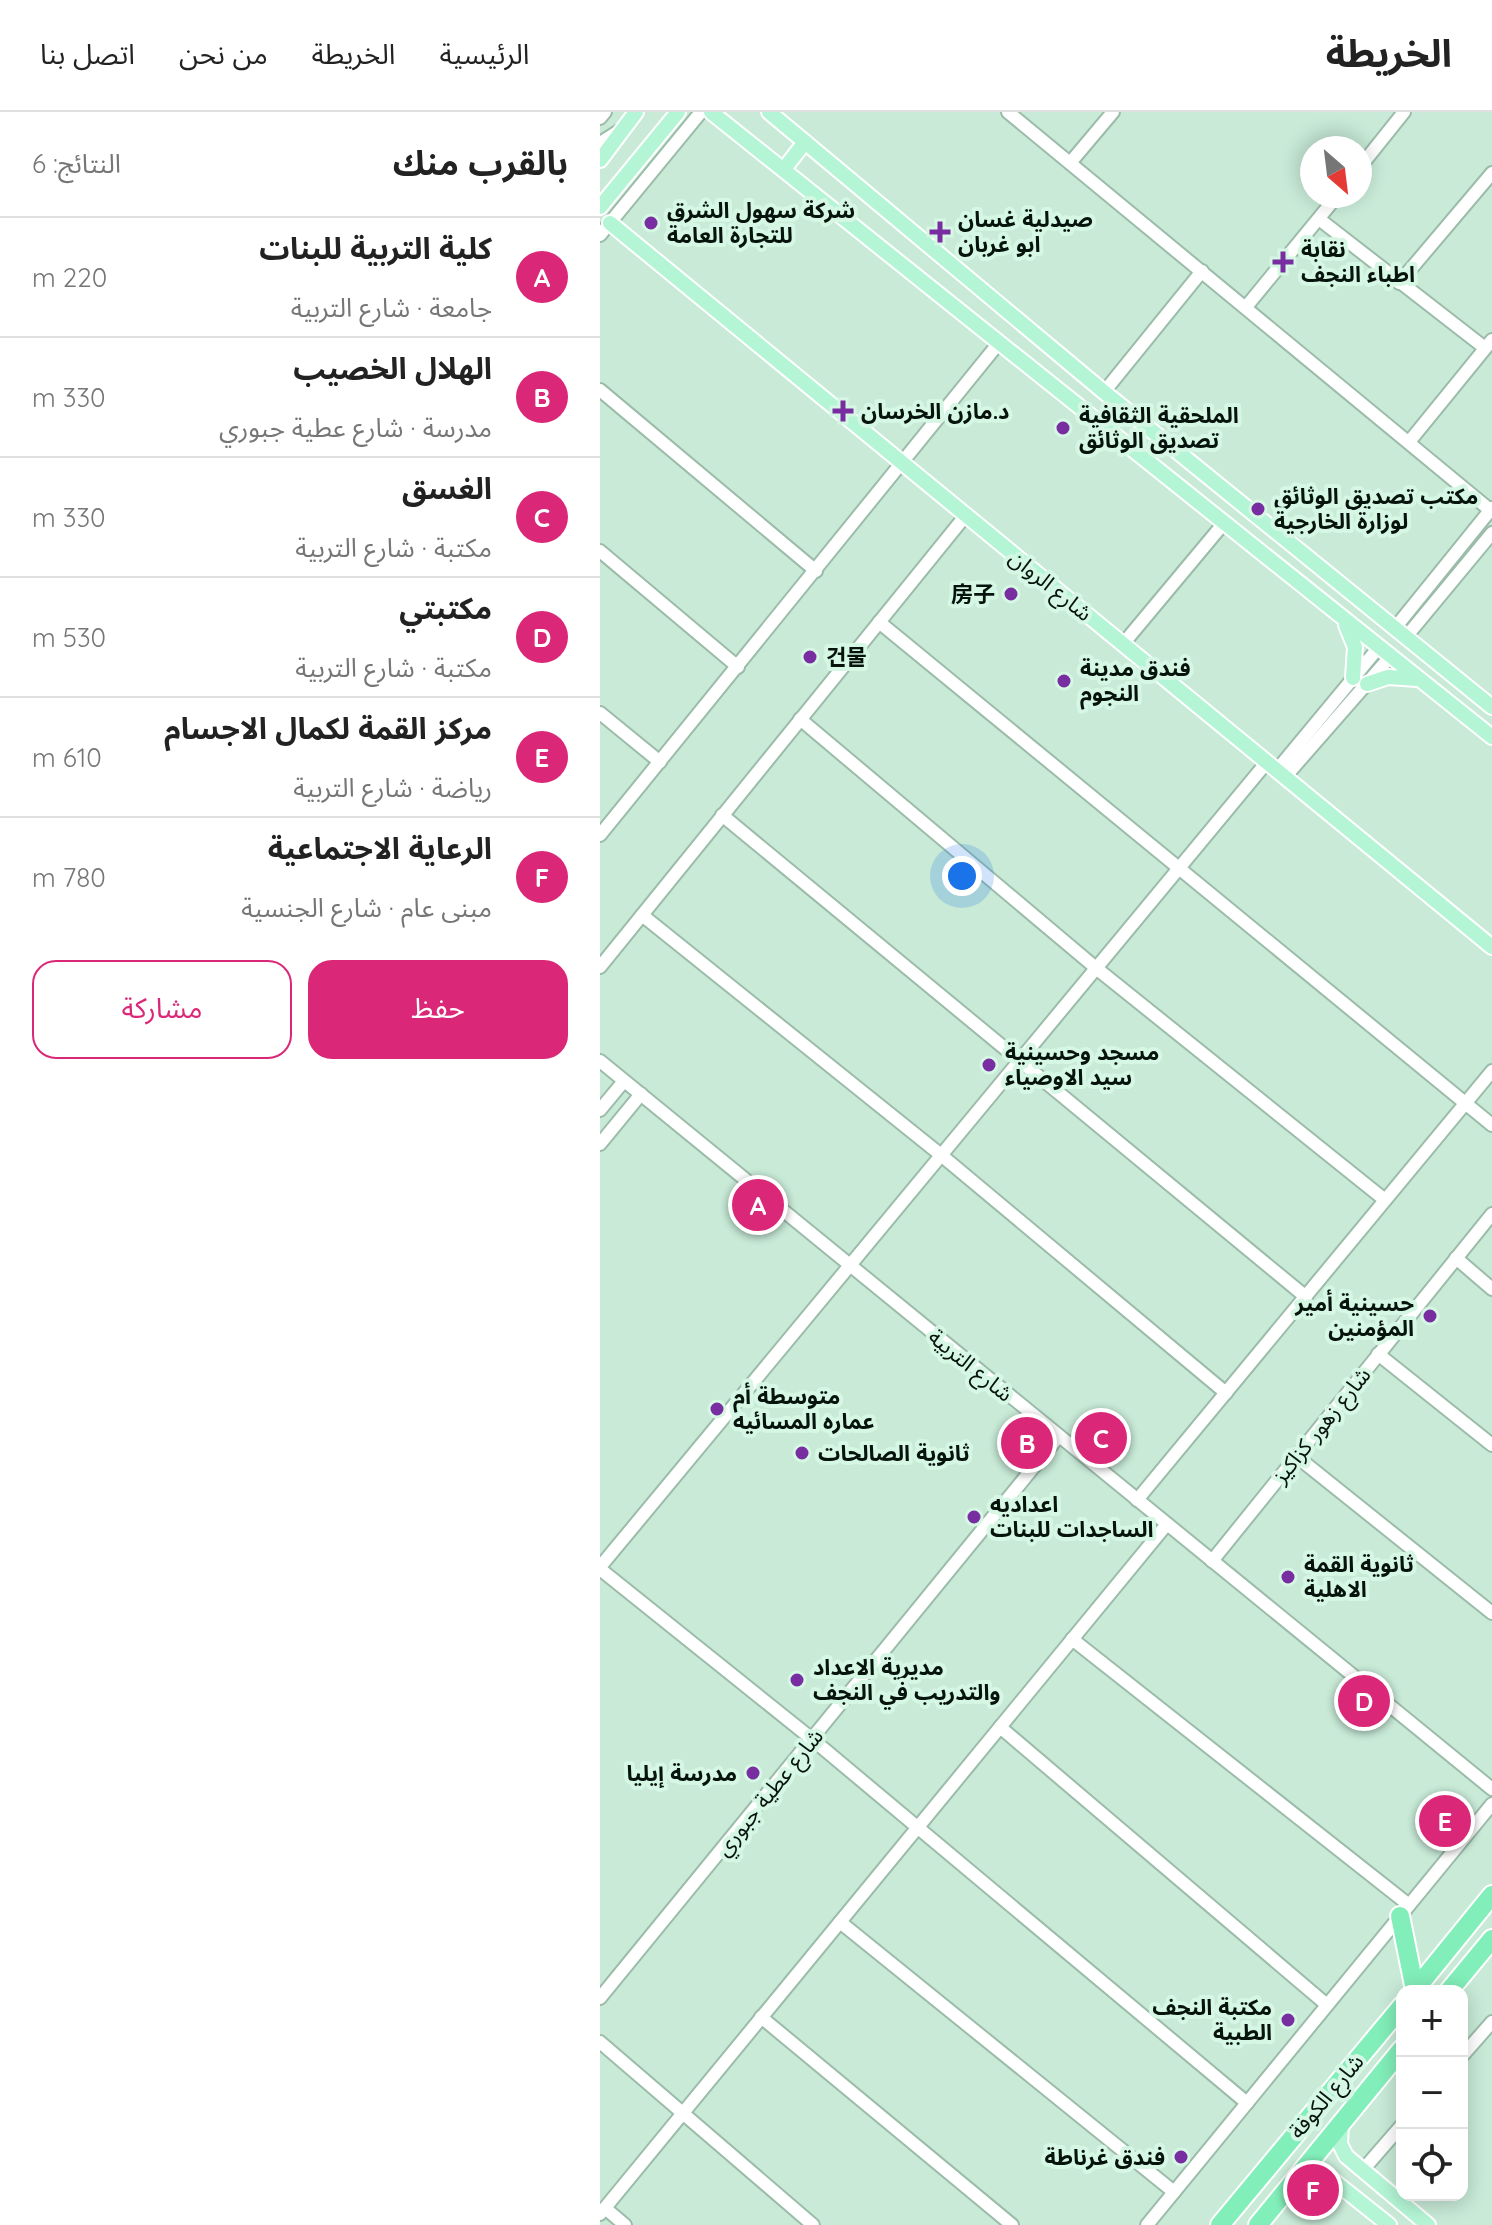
<!DOCTYPE html>
<html lang="ar">
<meta charset="utf-8">
<style>
:root{--surface:#fff;--page:#f6f6f6;--text:#222;--muted:#767676;--line:#e0e0e0;--accent:#db2777}
body{margin:0;font-family:Quicksand,"Noto Sans Arabic","Noto Sans SC","Noto Sans KR",sans-serif;background:var(--page);color:var(--text);direction:rtl}
.controls{position:absolute;right:24px;bottom:24px;display:grid;overflow:hidden;border-radius:16px;box-shadow:0 4px 20px #0003}
.controls button{width:72px;height:72px;display:grid;place-items:center;padding:0;border:0;border-bottom:2px solid var(--line);background:var(--surface);color:var(--text);font:40px sans-serif}
.compass{position:absolute;left:700px;top:24px;width:72px;height:72px;border-radius:50%;background:var(--surface);box-shadow:0 4px 20px #0003;rotate:152deg}
.you{position:absolute;left:362px;top:764px;width:28px;height:28px;margin:-20px;border:6px solid #fff;border-radius:50%;background:#1a73e8;box-shadow:0 0 0 12px #1a73e833}
.badge{display:grid;place-items:center;width:52px;height:52px;border-radius:50%;background:var(--accent);color:#fff;font-size:26px;font-weight:700}
.pin{position:absolute;translate:-50% -50%;border:4px solid #fff;box-shadow:0 2px 8px #0006}
.list{margin:0;padding:0;list-style:none}
h2{display:flex;justify-content:space-between;align-items:center;height:104px;margin:0;padding:0 32px;font-size:34px}
h2 small{font-size:26px;font-weight:400;color:var(--muted)}
.list li{display:grid;grid-template-columns:52px 1fr auto;gap:24px;align-items:center;box-sizing:border-box;height:120px;padding:0 32px;border-top:2px solid var(--line)}
.list b{display:block;font-size:30px;white-space:nowrap}
.list p{margin:0;font-size:26px;white-space:nowrap;color:var(--muted)}
.list em{font-size:26px;font-style:normal;color:var(--muted)}
.actions{display:flex;gap:16px;padding:24px 32px}
.actions a{flex:1;padding:18px 0;border:2px solid var(--accent);border-radius:24px;text-align:center;font-size:28px;color:var(--accent)}
.actions .main{background:var(--accent);color:#fff}
.icon{flex:none;width:44px;height:44px;fill:none;stroke:currentColor;stroke-width:2;stroke-linecap:round;stroke-linejoin:round}
.map{position:relative;flex:none;width:892px;height:2113px;overflow:hidden;direction:ltr}
header{display:flex;align-items:center;gap:48px;box-sizing:border-box;height:112px;padding:0 40px;background:var(--surface);border-bottom:2px solid var(--line)}
header strong{font-size:38px}
nav{display:flex;gap:44px;margin-inline-start:auto;font-size:28px}
main{display:flex}
aside{flex:1;background:var(--surface)}
.map>svg:first-child{display:block}
</style>
<header>
<strong>الخريطة</strong>
<nav><a>الرئيسية</a><a>الخريطة</a><a>من نحن</a><a>اتصل بنا</a></nav>
</header>
<main>
<div class="map">
<svg width="892" height="2113" viewBox="0 0 892 2113">
<rect width="100%" height="100%" fill="#c8ead7"/>
<g fill="none" stroke-linecap="round" stroke-linejoin="round">
<defs>
<g id="minor">
<polyline points="408,0 890,398"/>
<polyline points="0,6 5,0"/>
<polyline points="0,31 19,19"/>
<polyline points="470,51 513,0"/>
<polyline points="760,55 804,0"/>
<polyline points="719,107 885,236"/>
<polyline points="0,123 101,0"/>
<polyline points="799,171 892,61"/>
<polyline points="646,195 737,84"/>
<polyline points="0,278 216,459"/>
<polyline points="504,280 602,159"/>
<polyline points="809,330 892,228"/>
<polyline points="0,439 138,555"/>
<polyline points="279,510 892,1013"/>
<polyline points="795,516 892,396"/>
<polyline points="806,525 892,421"/>
<polyline points="523,532 624,411"/>
<polyline points="0,601 60,650"/>
<polyline points="200,607 496,856 785,1088"/>
<polyline points="677,658 779,535"/>
<polyline points="685,665 790,545"/>
<polyline points="122,703 706,1185"/>
<polyline points="0,723 398,232"/>
<polyline points="42,803 341,1043 626,1281"/>
<polyline points="0,855 366,403"/>
<polyline points="0,949 892,1677"/>
<polyline points="0,998 24,969"/>
<polyline points="0,1032 41,982"/>
<polyline points="856,1146 892,1177"/>
<polyline points="778,1242 892,1333"/>
<polyline points="696,1344 892,1501"/>
<polyline points="537,1388 892,959"/>
<polyline points="612,1449 892,1102"/>
<polyline points="0,1455 667,650"/>
<polyline points="0,1457 212,1627 647,1991"/>
<polyline points="472,1527 809,1793"/>
<polyline points="400,1615 727,1893"/>
<polyline points="240,1810 574,2080"/>
<polyline points="0,1886 459,1324"/>
<polyline points="161,1905 412,2113"/>
<polyline points="0,1930 213,2113"/>
<polyline points="862,1944 892,1910"/>
<polyline points="762,2059 802,2013"/>
<polyline points="5,2096 25,2113"/>
<polyline points="0,2102 567,1412"/>
<polyline points="547,2113 892,1692"/>
</g>
<g id="major">
<polyline points="111,0 892,625"/>
<polyline points="169,0 504,280 892,595"/>
<polyline points="0,48 36,0"/>
<polyline points="184,57 205,30"/>
<polyline points="0,95 78,0"/>
<polyline points="10,111 892,835"/>
<polyline points="746,513 755,535 753,566"/>
<polyline points="767,572 788,565 817,567"/>
<polyline points="741,2011 740,2032 746,2044 828,2113"/>
<polyline points="702,2059 725,2062 789,2113"/>
</g>
<g id="highway">
<polyline points="800,1804 815,1878"/>
<polyline points="814,1879 892,1783"/>
<polyline points="849,1879 892,1827"/>
<polyline points="620,2113 802,1894"/>
<polyline points="658,2113 802,1937"/>
</g>
</defs>
<use href="#minor" stroke="#9cbcaa" stroke-width="16"/>
<use href="#major" stroke="#fff" stroke-width="18"/>
<use href="#highway" stroke="#fff" stroke-width="22"/>
<use href="#minor" stroke="#fff" stroke-width="12"/>
<use href="#major" stroke="#b4f5d5" stroke-width="14"/>
<use href="#highway" stroke="#82eeb9" stroke-width="18"/>
</g>
<g fill="#782ea0" stroke="#d5f7e4" stroke-width="3">
<circle cx="51" cy="111" r="8"/>
<path d="M336 108h8v8h8v8h-8v8h-8v-8h-8v-8h8z"/>
<path d="M679 138h8v8h8v8h-8v8h-8v-8h-8v-8h8z"/>
<path d="M239 287h8v8h8v8h-8v8h-8v-8h-8v-8h8z"/>
<circle cx="463" cy="316" r="8"/>
<circle cx="658" cy="397" r="8"/>
<circle cx="411" cy="482" r="8"/>
<circle cx="210" cy="545" r="8"/>
<circle cx="464" cy="569" r="8"/>
<circle cx="389" cy="953" r="8"/>
<circle cx="830" cy="1204" r="8"/>
<circle cx="117" cy="1297" r="8"/>
<circle cx="202" cy="1341" r="8"/>
<circle cx="374" cy="1405" r="8"/>
<circle cx="688" cy="1465" r="8"/>
<circle cx="197" cy="1568" r="8"/>
<circle cx="153" cy="1661" r="8"/>
<circle cx="688" cy="1908" r="8"/>
<circle cx="581" cy="2045" r="8"/>
</g>
<g text-anchor="middle" dominant-baseline="central" stroke-width="8" stroke-linejoin="round" paint-order="stroke">
<g font-size="22" font-weight="bold" fill="#07130d" stroke="#d5f7e4" text-anchor="start">
<text x="67" y="98">شركة سهول الشرق<tspan x="67" dy="25">للتجارة العامة</tspan></text>
<text x="358" y="107">صيدلية غسان<tspan x="358" dy="25">ابو غربان</tspan></text>
<text x="701" y="137">نقابة<tspan x="701" dy="25">اطباء النجف</tspan></text>
<text x="261" y="299">د.مازن الخرسان</text>
<text x="479" y="303">الملحقية الثقافية<tspan x="479" dy="25">تصديق الوثائق</tspan></text>
<text x="674" y="384">مكتب تصديق الوثائق<tspan x="674" dy="25">لوزارة الخارجية</tspan></text>
<text x="395" y="482" text-anchor="end">房子</text>
<text x="226" y="545">건물</text>
<text x="480" y="556">فندق مدينة<tspan x="480" dy="25">النجوم</tspan></text>
<text x="405" y="940">مسجد وحسينية<tspan x="405" dy="25">سيد الاوصياء</tspan></text>
<text x="814" y="1191" text-anchor="end">حسينية أمير<tspan x="814" dy="25">المؤمنين</tspan></text>
<text x="133" y="1284">متوسطة أم<tspan x="133" dy="25">عماره المسائيه</tspan></text>
<text x="218" y="1341">ثانوية الصالحات</text>
<text x="390" y="1392">اعداديه<tspan x="390" dy="25">الساجدات للبنات</tspan></text>
<text x="704" y="1452">ثانوية القمة<tspan x="704" dy="25">الاهلية</tspan></text>
<text x="213" y="1555">مديرية الاعداد<tspan x="213" dy="25">والتدريب في النجف</tspan></text>
<text x="137" y="1661" text-anchor="end">مدرسة إيليا</text>
<text x="672" y="1895" text-anchor="end">مكتبة النجف<tspan x="672" dy="25">الطبية</tspan></text>
<text x="565" y="2045" text-anchor="end">فندق غرناطة</text>
</g>
<g font-size="22" fill="#07130d" stroke="#d5f7e4">
<text transform="translate(451 473) rotate(39)">شارع الروان</text>
<text transform="translate(371 1253) rotate(39)">شارع التربية</text>
<text transform="translate(721 1313) rotate(-51)">شارع زهور كزاكيز</text>
<text transform="translate(169 1680) rotate(-51)">شارع عطية جبوري</text>
<text transform="translate(726 1984) rotate(-50)">شارع الكوفة</text>
</g>
</g>
</svg>
<div class="controls">
<button>+</button>
<button>−</button>
<button><svg class="icon" aria-label="locate" viewBox="0 0 24 24"><circle cx="12" cy="12" r="6"/><path d="M12 2v4M12 18v4M2 12h4M18 12h4"/></svg></button>
</div>
<svg class="compass" viewBox="-18 -18 36 36"><path d="M0-13l5 13h-10z" fill="#e53935"/><path d="M0 13l5-13h-10z" fill="#767676"/></svg>
<div class="you"></div>
<div class="pin badge" style="left:158px;top:1093px">A</div>
<div class="pin badge" style="left:427px;top:1331px">B</div>
<div class="pin badge" style="left:501px;top:1326px">C</div>
<div class="pin badge" style="left:764px;top:1589px">D</div>
<div class="pin badge" style="left:845px;top:1709px">E</div>
<div class="pin badge" style="left:713px;top:2078px">F</div>
</div>
<aside>
<h2>بالقرب منك<small>النتائج: 6</small></h2>
<ul class="list">
<li><span class="badge">A</span><div><b>كلية التربية للبنات</b><p>جامعة · شارع التربية</p></div><em>220 m</em></li>
<li><span class="badge">B</span><div><b>الهلال الخصيب</b><p>مدرسة · شارع عطية جبوري</p></div><em>330 m</em></li>
<li><span class="badge">C</span><div><b>الغسق</b><p>مكتبة · شارع التربية</p></div><em>330 m</em></li>
<li><span class="badge">D</span><div><b>مكتبتي</b><p>مكتبة · شارع التربية</p></div><em>530 m</em></li>
<li><span class="badge">E</span><div><b>مركز القمة لكمال الاجسام</b><p>رياضة · شارع التربية</p></div><em>610 m</em></li>
<li><span class="badge">F</span><div><b>الرعاية الاجتماعية</b><p>مبنى عام · شارع الجنسية</p></div><em>780 m</em></li>
</ul>
<div class="actions"><a class="main">حفظ</a><a>مشاركة</a></div>
</aside>
</main>
